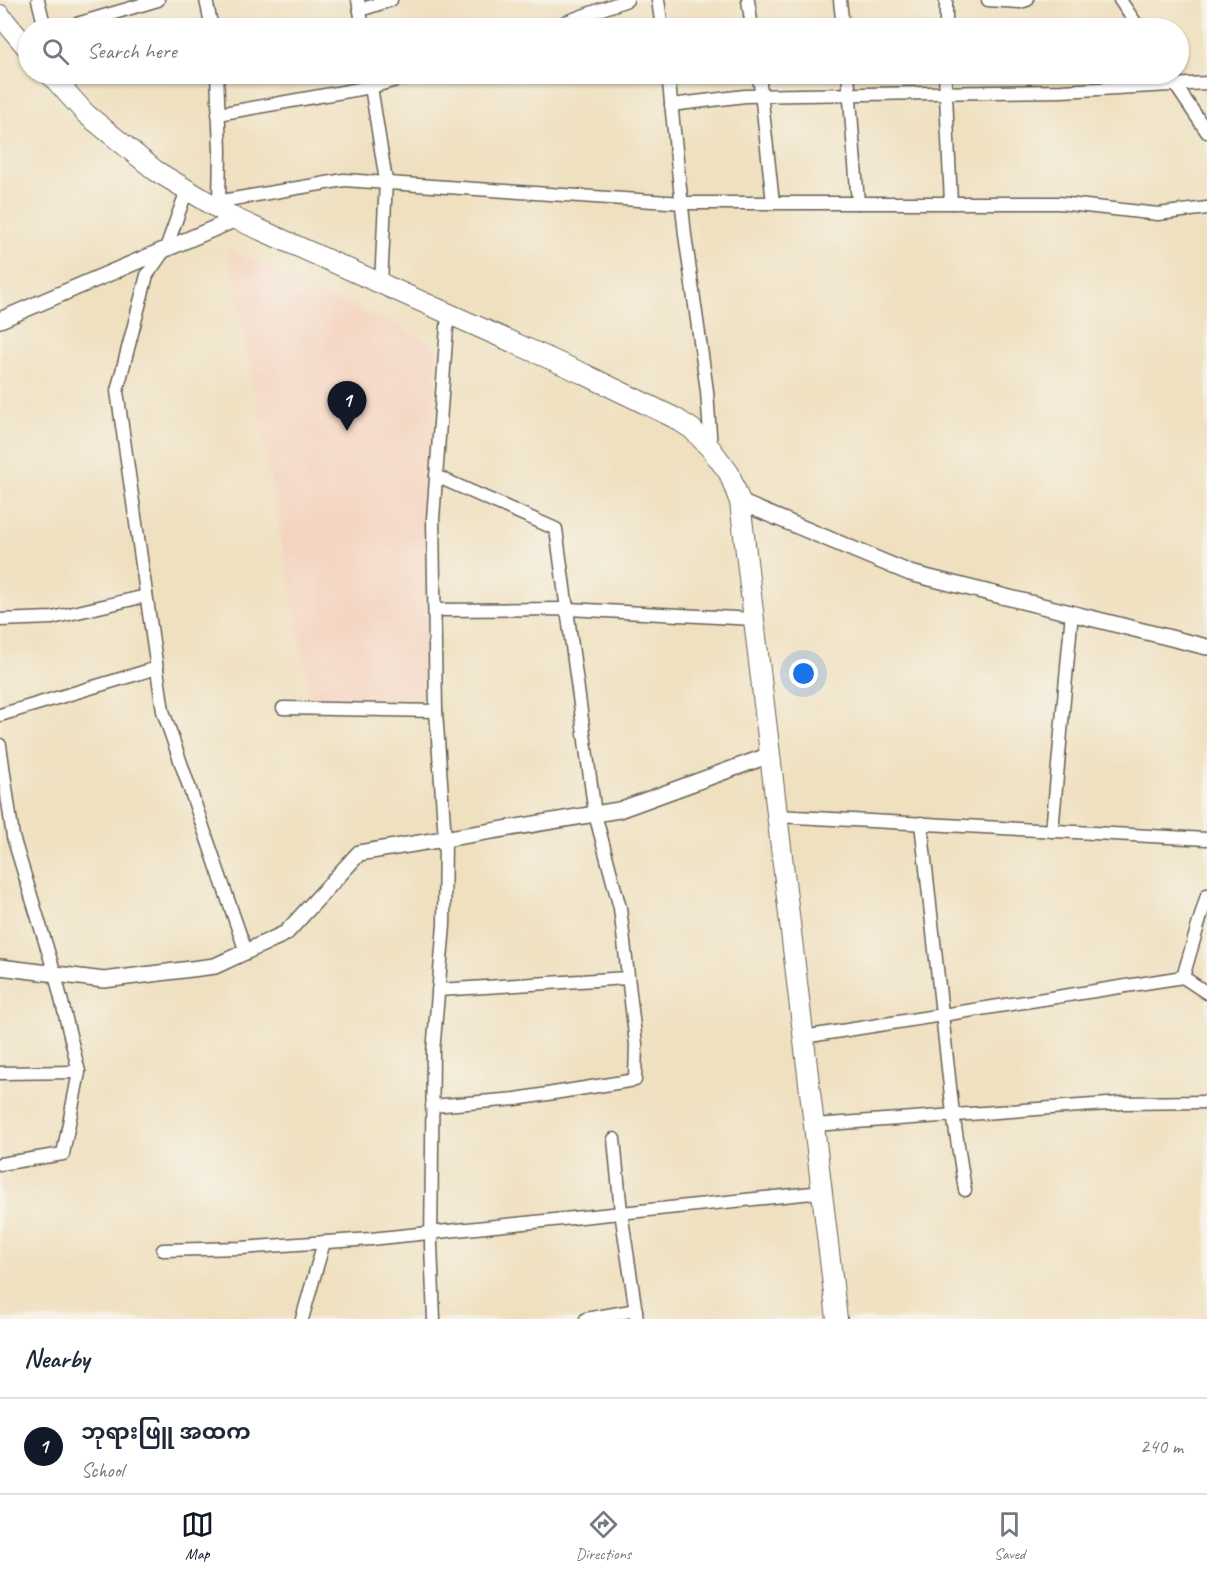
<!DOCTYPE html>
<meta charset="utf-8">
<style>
:root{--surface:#fff;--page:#f2f2f3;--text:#1f2937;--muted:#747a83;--line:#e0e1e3;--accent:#111827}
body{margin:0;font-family:Caveat,"Noto Sans Myanmar",sans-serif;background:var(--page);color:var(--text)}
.you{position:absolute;left:804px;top:674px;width:21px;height:21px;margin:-15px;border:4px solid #fff;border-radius:50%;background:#1a73e8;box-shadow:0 0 0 9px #1a73e833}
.badge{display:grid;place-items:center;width:39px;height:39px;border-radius:50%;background:var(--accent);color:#fff;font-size:20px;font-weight:700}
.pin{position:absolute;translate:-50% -50px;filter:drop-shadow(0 2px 3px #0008)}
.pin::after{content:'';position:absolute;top:32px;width:21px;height:18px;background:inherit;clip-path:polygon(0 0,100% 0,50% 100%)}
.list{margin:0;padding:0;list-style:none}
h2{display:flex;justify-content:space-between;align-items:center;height:78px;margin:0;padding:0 24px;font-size:26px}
h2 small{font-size:20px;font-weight:400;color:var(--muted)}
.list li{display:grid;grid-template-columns:39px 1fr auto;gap:18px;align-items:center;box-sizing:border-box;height:96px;padding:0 24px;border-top:2px solid var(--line)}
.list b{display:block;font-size:22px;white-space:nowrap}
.list p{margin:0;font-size:20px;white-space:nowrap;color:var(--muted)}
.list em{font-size:20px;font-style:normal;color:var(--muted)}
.icon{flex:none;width:33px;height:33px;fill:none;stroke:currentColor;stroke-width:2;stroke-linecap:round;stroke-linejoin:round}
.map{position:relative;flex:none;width:1207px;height:1319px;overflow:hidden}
.search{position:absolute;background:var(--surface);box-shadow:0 2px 4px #0004;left:18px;right:18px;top:18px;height:66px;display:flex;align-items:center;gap:15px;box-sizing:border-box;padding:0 21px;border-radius:33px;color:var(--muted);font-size:22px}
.sheet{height:174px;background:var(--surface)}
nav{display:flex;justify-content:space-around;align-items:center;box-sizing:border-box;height:84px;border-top:2px solid var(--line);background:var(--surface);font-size:16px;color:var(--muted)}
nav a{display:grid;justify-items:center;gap:3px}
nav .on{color:var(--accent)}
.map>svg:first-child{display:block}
</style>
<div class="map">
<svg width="1207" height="1319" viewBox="0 0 1207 1319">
<rect width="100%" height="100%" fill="#f7f3e8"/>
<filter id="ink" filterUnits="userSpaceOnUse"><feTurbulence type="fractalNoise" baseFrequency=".0167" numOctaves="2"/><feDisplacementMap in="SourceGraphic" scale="12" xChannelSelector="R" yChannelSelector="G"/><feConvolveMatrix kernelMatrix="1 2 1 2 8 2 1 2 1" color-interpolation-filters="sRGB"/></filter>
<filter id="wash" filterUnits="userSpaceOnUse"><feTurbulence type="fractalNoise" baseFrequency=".008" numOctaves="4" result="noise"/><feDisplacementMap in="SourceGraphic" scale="24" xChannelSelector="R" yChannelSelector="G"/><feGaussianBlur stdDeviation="1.35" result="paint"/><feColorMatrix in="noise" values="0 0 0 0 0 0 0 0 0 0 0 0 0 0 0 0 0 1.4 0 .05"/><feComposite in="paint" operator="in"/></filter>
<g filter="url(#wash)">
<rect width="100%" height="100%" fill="#efe0c0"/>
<polygon fill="#f4d3c0" points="228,249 437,345 428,516 434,697 311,701"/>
</g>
<g filter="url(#ink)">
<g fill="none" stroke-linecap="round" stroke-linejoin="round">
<defs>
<g id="minor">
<polyline points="38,0 45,28"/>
<polyline points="206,0 212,28"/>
<polyline points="358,0 363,28"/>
<polyline points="658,0 662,28"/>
<polyline points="748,0 752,28"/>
<polyline points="840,0 843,28"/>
<polyline points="988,0 1020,2 1027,0"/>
<polyline points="1120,0 1139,28"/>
<polyline points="360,10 391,0"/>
<polyline points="63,28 158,0"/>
<polyline points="549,28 627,0"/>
<polyline points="946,28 946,0"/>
<polyline points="217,74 220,150 219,202"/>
<polyline points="369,74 386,181 381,284"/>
<polyline points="668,74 685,235 707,391 711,449"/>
<polyline points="759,74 773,203"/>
<polyline points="848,74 858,203"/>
<polyline points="945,74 951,203"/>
<polyline points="1168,74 1207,132"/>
<polyline points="671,105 745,96 1062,91 1207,83"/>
<polyline points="218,114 371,87 417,74"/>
<polyline points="187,190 166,248 147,275 117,391 163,711 246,952"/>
<polyline points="210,203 344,180 683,203 1059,203 1158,214 1207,208"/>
<polyline points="435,610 568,609 754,619"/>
<polyline points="0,620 52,618 146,596"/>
<polyline points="283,708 436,711"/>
<polyline points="0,715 157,668"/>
<polyline points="0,745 13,837 55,974 79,1072 63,1154 0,1164"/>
<polyline points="777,816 1207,839"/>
<polyline points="921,823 953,1114 965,1190"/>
<polyline points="1052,831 1072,612"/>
<polyline points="1183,977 1207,895"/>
<polyline points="438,990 627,978"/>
<polyline points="803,1037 1183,977 1207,993"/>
<polyline points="0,1073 79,1072"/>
<polyline points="432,1106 516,1099 635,1080 636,1044 620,908 595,814 556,529 436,476"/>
<polyline points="814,1125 1122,1103 1207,1102"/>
<polyline points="614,1139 621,1212 637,1319"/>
<polyline points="163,1250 241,1248 371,1239 822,1192"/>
<polyline points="302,1319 324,1242"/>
<polyline points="434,1319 431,1245 433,1052 444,925 445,839 436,711 433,519 448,313"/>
<polyline points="586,1319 636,1310"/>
</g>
<g id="tertiary">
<polyline points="0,320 236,219"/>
<polyline points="740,502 910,573 1207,647"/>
<polyline points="0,967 104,980 215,966 286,933 359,853 619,810 770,755"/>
</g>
<g id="trunk">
<polyline points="0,15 28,49"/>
<polyline points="50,74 86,114 156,171 236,219 584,374 675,418 692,429 711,449 729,473 740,502 837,1319"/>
</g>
</defs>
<use href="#minor" stroke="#666155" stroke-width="15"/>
<use href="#tertiary" stroke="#666155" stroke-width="18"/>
<use href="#trunk" stroke="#666155" stroke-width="22"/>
<use href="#minor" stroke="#fff" stroke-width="12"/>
<use href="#tertiary" stroke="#fff" stroke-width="15"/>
<use href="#trunk" stroke="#fff" stroke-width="20"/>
</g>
</g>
</svg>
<div class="you"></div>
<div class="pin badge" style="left:347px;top:431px">1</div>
<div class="search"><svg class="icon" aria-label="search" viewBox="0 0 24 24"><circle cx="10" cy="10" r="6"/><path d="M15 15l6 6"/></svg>Search here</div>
</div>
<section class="sheet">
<h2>Nearby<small></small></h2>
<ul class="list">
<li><span class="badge">1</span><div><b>ဘုရားဖြူ အထက</b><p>School</p></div><em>240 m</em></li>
</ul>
</section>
<nav>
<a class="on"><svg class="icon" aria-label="map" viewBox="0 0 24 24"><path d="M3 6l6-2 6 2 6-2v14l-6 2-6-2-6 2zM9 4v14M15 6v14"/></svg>Map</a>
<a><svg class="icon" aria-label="directions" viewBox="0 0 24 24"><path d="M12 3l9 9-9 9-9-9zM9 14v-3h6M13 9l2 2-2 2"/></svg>Directions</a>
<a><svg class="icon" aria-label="saved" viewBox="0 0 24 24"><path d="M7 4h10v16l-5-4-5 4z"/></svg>Saved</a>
</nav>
